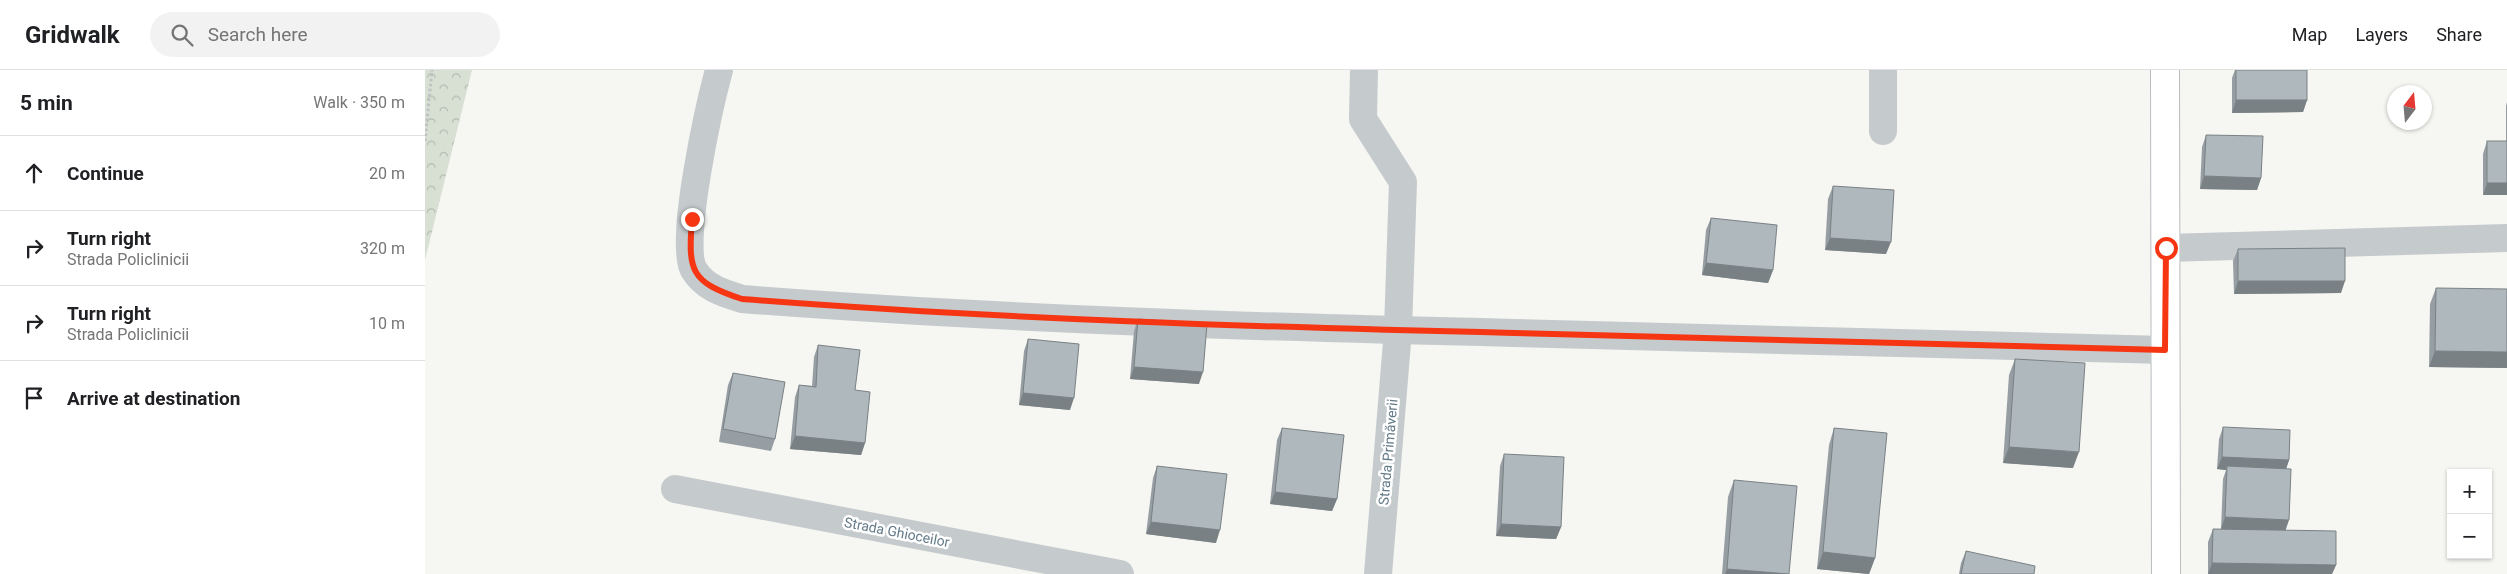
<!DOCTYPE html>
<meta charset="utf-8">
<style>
:root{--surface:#fff;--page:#f2f2f2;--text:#202124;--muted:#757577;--line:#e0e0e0}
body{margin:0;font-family:Roboto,sans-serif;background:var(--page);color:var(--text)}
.controls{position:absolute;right:15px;bottom:15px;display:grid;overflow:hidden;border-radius:0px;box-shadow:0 1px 4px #0004}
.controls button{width:45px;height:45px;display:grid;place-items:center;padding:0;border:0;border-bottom:1px solid var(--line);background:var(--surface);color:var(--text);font:25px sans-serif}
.compass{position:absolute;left:1962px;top:15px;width:45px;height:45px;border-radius:50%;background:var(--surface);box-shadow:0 1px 4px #0004;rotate:16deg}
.stop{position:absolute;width:15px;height:15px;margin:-11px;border:4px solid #f63613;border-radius:50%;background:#fff}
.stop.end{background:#f63613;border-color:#fff;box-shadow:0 1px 5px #0008}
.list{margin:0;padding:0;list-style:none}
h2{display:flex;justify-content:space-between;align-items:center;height:65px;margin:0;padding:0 20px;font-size:21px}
h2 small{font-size:16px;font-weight:400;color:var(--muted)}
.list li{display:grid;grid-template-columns:32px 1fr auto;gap:15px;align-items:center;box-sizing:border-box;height:75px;padding:0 20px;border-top:1px solid var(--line)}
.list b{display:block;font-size:19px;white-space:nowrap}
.list p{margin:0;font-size:16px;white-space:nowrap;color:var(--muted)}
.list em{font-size:16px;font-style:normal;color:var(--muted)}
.icon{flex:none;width:28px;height:28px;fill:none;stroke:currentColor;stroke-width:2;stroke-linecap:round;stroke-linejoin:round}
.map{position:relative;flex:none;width:2082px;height:504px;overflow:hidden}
header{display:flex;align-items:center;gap:30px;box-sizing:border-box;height:70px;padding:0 25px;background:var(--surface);border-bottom:1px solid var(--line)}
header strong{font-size:24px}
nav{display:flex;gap:28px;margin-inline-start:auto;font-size:18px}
.search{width:350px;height:45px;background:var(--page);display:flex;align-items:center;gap:12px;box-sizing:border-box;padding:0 18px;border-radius:28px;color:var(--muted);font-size:19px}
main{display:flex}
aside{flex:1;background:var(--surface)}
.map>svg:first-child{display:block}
</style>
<header>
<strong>Gridwalk</strong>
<div class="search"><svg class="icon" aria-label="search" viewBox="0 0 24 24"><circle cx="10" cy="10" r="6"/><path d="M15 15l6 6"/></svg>Search here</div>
<nav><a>Map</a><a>Layers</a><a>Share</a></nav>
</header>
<main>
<aside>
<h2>5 min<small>Walk · 350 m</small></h2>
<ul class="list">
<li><svg class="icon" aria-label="ahead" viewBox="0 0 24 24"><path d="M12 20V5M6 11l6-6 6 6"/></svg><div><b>Continue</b></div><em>20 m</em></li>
<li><svg class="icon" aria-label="right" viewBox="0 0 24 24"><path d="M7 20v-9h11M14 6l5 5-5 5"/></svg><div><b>Turn right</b><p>Strada Policlinicii</p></div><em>320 m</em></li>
<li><svg class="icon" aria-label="right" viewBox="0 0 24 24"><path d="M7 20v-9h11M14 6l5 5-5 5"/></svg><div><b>Turn right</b><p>Strada Policlinicii</p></div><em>10 m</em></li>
<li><svg class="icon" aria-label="arrive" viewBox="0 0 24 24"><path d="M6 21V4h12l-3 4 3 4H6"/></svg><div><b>Arrive at destination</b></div></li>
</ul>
</aside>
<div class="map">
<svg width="2082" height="504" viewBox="0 0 2082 504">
<defs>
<pattern id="forest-crowns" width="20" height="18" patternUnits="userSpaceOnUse" patternTransform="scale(1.25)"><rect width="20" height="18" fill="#d8dfd3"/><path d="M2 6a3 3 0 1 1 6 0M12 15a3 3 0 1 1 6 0" fill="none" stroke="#b3bab1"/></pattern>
</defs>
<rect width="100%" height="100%" fill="#f6f6f2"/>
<polygon fill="url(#forest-crowns)" points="0,0 47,0 0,190"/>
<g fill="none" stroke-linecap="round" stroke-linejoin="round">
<defs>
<polyline id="major" points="1740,0 1741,504"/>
</defs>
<use href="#major" stroke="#b8bdc0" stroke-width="30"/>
<polyline stroke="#bec1c3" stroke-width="3" stroke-dasharray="2.5 2.5" stroke-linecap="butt" points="0,71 7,0"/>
<g stroke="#c5cacd" stroke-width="28">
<path d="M294,0C285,33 253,174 269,200C280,218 298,223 317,229C574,249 832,257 1089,263C1306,269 1523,274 1740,280"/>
<polyline points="939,0 938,49 978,112 973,260 953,504"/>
<polyline points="1458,0 1458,61"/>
<polyline points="1741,178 2082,168"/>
<polyline points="250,419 695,504"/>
</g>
<use href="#major" stroke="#fff" stroke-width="28"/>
</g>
<g fill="#969ea3">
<polygon points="1810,0 1882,0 1882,30 1878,42 1807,43 1807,8"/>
<polygon points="2082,32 2082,125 2058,125 2058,84 2062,71 2081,71 2081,36"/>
<polygon points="1781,65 1836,108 1832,120 1775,119 1777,77"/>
<polygon points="1408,116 1461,184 1400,180 1403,129"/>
<polygon points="1286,148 1348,200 1343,213 1277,205 1281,160"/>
<polygon points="1813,179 1916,223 1809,224 1808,191"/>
<polygon points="2011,218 2082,298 2004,297 2005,234"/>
<polygon points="713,249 774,314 705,309 709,261"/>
<polygon points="603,269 645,340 594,335 599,281"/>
<polygon points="393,275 430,320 440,373 436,385 365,379 370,327 374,315 387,316 389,287"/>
<polygon points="1590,289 1648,398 1578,393 1584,305"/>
<polygon points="308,303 350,369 346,381 294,372 303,315"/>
<polygon points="1798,357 1864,390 1861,399 1860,460 1911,495 1907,504 1783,504 1783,472 1788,459 1796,459 1798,409 1801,400 1792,399 1794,369"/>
<polygon points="857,358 912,429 907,441 845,434 852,370"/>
<polygon points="1409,358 1450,488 1444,504 1392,499 1404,375"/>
<polygon points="1079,384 1136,457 1131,469 1071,466 1075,396"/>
<polygon points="732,396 791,473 721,464 728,408"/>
<polygon points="1309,410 1364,504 1297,504 1303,427"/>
<polygon points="1541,481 1609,504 1534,504 1536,493"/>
</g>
<g fill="#7a8184">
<polygon points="1811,30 1882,30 1878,42 1807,43"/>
<polygon points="1779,106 1836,108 1832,120 1775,119"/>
<polygon points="2062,113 2082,113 2082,125 2058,125"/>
<polygon points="1405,168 1466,172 1461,184 1400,180"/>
<polygon points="1281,193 1348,200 1343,213 1277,205"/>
<polygon points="1813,211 1920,211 1916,223 1809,224"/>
<polygon points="2010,281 2082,282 2082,298 2004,297"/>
<polygon points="709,297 778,302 774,314 705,309"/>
<polygon points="598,323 649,328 645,340 594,335"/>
<polygon points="370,366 440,373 436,385 365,379"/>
<polygon points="1584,377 1654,382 1648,398 1578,393"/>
<polygon points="1797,387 1864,390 1860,402 1802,396 1801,400 1792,399"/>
<polygon points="850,422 912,429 907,441 845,434"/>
<polygon points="1800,447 1864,450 1860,462 1796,459"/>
<polygon points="726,452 795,460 791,473 721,464"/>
<polygon points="1076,454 1136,457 1131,469 1071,466"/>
<polygon points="1398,482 1450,488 1444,504 1392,499"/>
<polygon points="1787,493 1911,495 1907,504 1783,504"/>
<polygon points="1302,499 1364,504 1300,504"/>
</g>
<g fill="#aeb8bd" stroke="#7a8184">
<rect x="1811" y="0" width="71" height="30"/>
<polygon points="1781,65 1838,66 1836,108 1779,106"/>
<rect x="2062" y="71" width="20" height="42"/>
<polygon points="1408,116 1469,120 1466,172 1405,168"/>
<polygon points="1286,148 1352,155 1348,200 1281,193"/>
<polygon points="1920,178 1920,211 1813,211 1813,179"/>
<polygon points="2011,218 2082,219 2082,282 2010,281"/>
<polygon points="713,249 782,254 778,302 709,297"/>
<polygon points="603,269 654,274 649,328 598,323"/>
<polygon points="393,275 435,280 430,320 445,322 440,373 370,366 374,315 391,317"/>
<polygon points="1590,289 1660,293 1654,382 1584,377"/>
<polygon points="308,303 360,312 350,369 298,359"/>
<polygon points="1798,357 1865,360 1864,390 1797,387"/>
<polygon points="857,358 919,365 912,429 850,422"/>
<polygon points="1409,358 1462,363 1450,488 1398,482"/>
<polygon points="1079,384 1139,387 1136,457 1076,454"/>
<polygon points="732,396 802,404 795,460 726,452"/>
<polygon points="1802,396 1866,399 1864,450 1800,447"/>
<polygon points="1309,410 1372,416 1364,504 1302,499"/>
<polygon points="1788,459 1911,461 1911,495 1787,493"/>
<polygon points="1541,481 1610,496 1609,504 1536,504"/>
</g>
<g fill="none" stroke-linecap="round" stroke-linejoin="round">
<path stroke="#f63613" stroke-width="6" d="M267,149C263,201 265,212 317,229C574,249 832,257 1089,263C1306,269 1523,274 1740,280L1741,178"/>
</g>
<g text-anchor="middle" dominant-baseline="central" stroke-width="5" stroke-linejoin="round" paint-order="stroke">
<g font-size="14" fill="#627987" stroke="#fff">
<text transform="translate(963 382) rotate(-85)">Strada Primăverii</text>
<text transform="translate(472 462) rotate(11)">Strada Ghioceilor</text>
</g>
</g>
</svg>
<div class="controls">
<button>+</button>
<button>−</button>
</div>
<svg class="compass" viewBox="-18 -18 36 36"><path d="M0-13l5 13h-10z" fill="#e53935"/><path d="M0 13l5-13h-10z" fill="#757577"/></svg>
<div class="stop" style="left:1741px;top:178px"></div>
<div class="stop end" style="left:267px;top:149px"></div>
</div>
</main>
